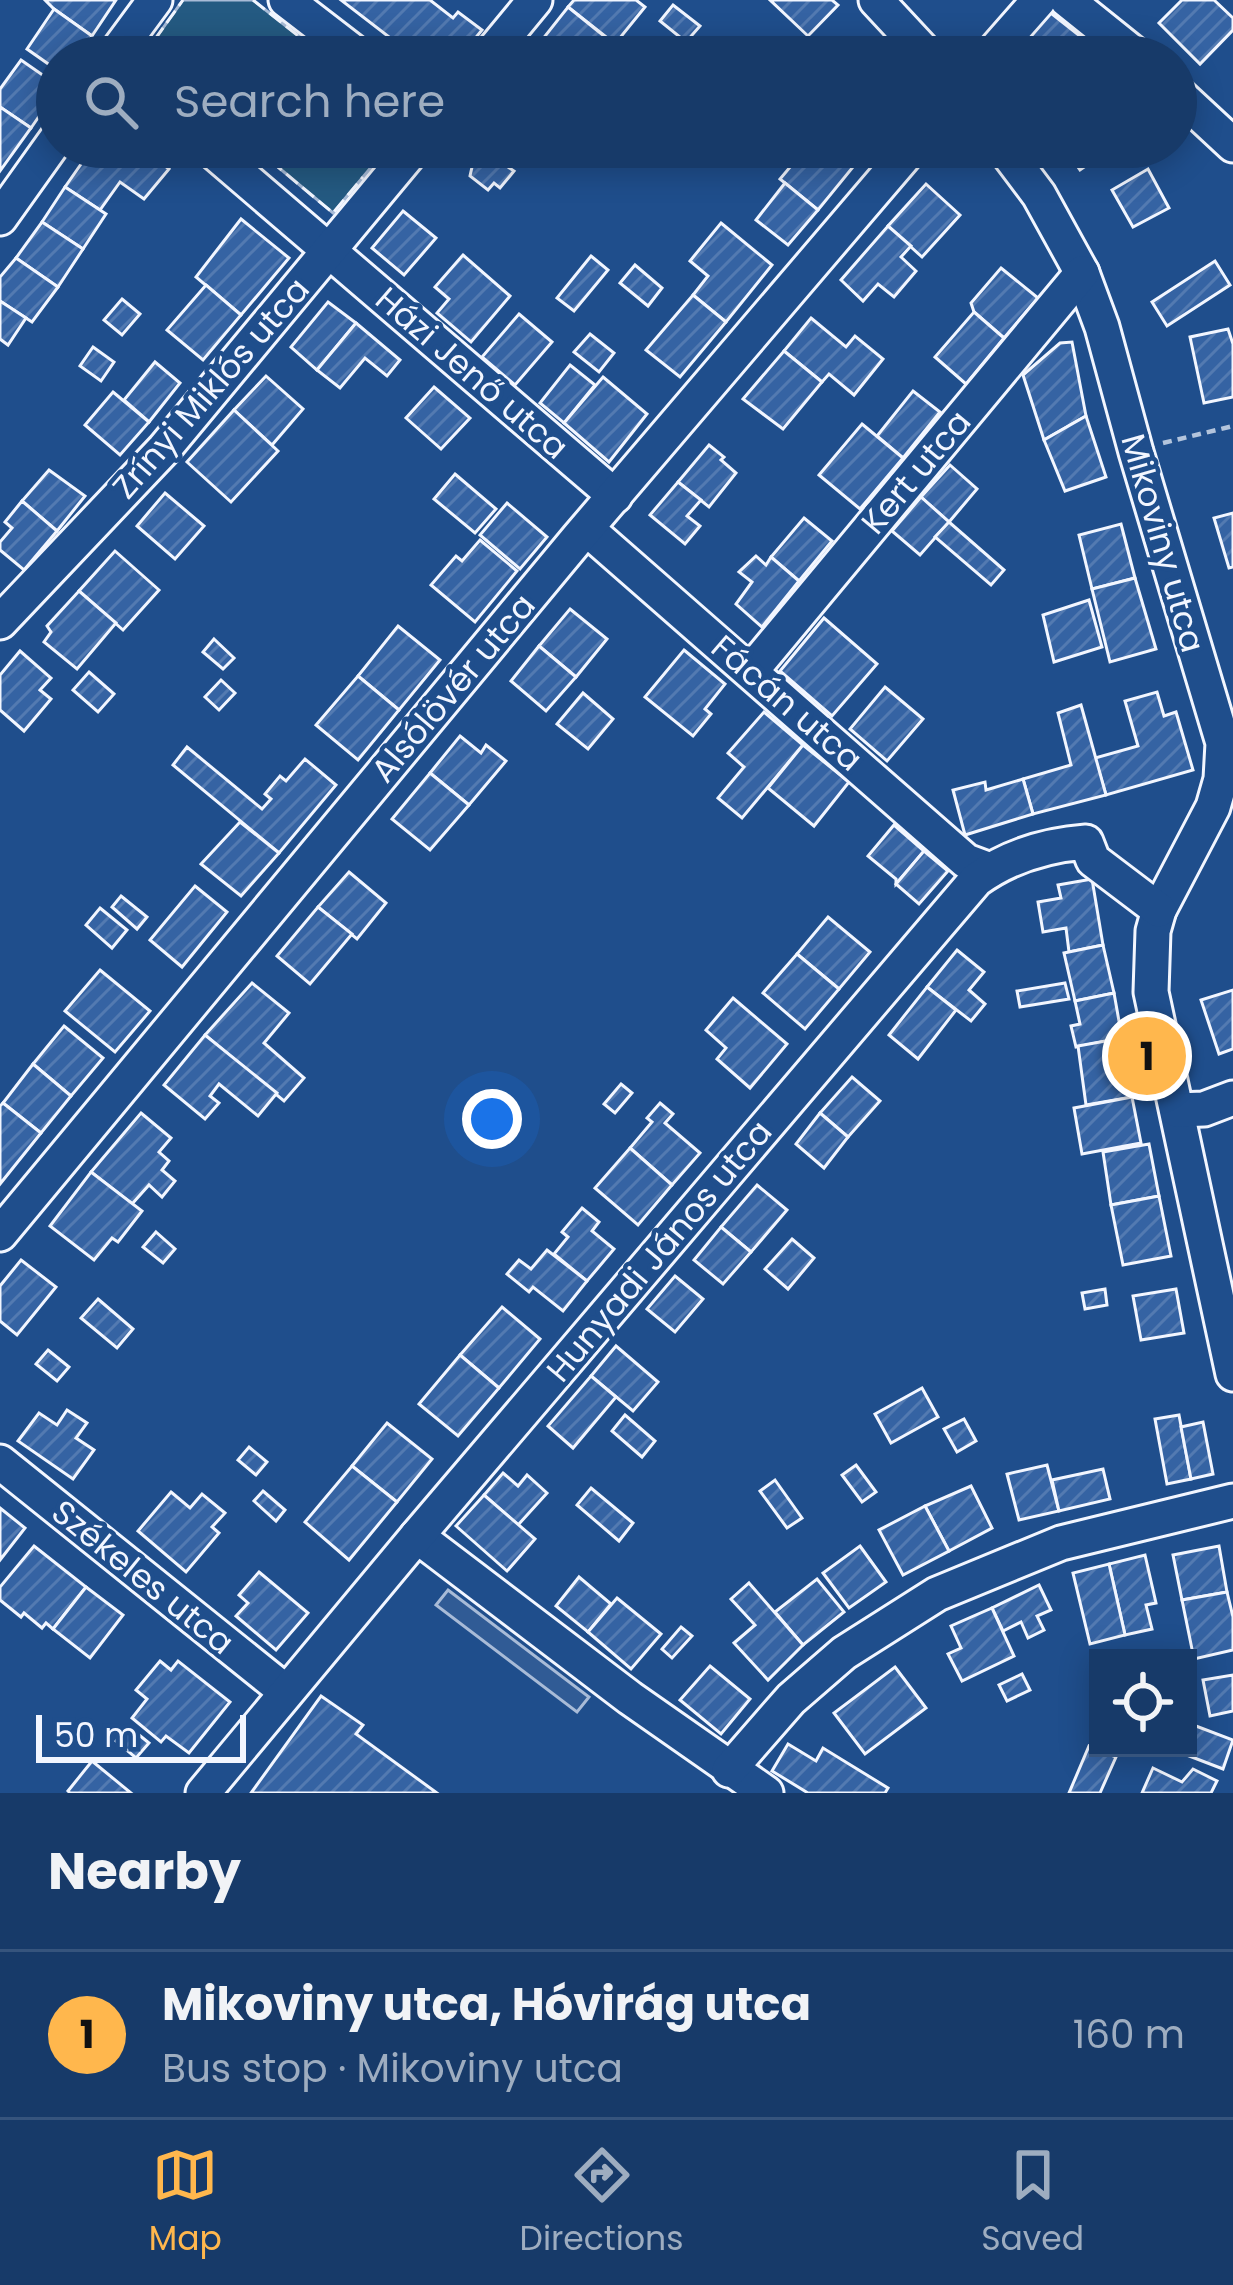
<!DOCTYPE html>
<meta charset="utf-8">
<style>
:root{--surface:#173a69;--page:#244571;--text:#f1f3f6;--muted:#9eadc0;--line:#36547d;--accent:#ffb74d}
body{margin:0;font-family:Poppins,sans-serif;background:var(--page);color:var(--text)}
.controls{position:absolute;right:36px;bottom:36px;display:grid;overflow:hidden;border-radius:0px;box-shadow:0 6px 30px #0003}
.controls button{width:108px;height:108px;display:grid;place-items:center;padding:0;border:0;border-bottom:3px solid var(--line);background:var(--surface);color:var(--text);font:60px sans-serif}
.scale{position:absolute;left:36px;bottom:30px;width:210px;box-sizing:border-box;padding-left:12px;border:6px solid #f2f6ff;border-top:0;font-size:33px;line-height:42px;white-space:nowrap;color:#f2f6ff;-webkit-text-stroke:9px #1f4e8c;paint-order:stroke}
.you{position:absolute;left:492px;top:1119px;width:42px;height:42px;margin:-30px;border:9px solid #fff;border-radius:50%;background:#1a73e8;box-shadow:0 0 0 18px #1a73e833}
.badge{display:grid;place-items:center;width:78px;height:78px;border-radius:50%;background:var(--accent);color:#111;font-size:39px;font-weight:700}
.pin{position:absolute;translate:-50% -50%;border:6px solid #fff;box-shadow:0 3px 12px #0006}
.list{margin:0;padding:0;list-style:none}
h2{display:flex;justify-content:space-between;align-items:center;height:156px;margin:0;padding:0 48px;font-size:51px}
h2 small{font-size:39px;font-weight:400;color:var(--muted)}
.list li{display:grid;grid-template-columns:78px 1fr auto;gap:36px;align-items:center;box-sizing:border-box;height:168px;padding:0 48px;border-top:3px solid var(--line)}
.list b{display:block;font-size:45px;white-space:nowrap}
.list p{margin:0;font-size:39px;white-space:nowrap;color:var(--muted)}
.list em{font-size:39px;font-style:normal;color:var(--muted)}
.icon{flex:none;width:66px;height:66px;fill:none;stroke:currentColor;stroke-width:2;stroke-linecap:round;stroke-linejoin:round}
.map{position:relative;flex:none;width:1233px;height:1793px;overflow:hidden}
.search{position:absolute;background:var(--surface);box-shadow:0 6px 30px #0003;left:36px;right:36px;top:36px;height:132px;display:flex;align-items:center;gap:30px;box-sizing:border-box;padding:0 42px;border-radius:66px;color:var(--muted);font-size:45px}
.sheet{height:324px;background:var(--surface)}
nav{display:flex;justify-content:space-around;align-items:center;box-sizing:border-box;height:168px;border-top:3px solid var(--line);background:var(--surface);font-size:33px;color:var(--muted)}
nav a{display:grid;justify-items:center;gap:6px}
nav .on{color:var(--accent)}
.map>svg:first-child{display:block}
</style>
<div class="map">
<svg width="1233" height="1793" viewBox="0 0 1233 1793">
<defs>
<pattern id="building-hatch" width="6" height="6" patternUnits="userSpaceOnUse" patternTransform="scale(3)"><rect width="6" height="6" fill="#3563a3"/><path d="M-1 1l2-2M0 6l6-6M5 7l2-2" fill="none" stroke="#537ab1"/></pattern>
</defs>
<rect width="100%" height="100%" fill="#1f4e8c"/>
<g fill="#245a82" stroke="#a8bbd7" stroke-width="3">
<polygon points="183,0 253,0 325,57 144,57 143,56"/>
<polygon points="254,147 388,147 333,213"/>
</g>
<polygon fill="#305b95" stroke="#a8bbd7" stroke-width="3" points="448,1590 589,1697 577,1712 436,1605"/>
<g fill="url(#building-hatch)" stroke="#f2f6ff" stroke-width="3">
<polygon points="45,0 116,0 92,36 54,9"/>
<polygon points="341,0 430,0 453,18 458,12 482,30 460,57 415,57"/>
<polygon points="574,0 636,0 645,7 615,44 568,7"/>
<polygon points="770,0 832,0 838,5 808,36"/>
<polygon points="1182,0 1214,0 1233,18 1233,30 1200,64 1159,23"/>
<polygon points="673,5 700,26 686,42 660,21"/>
<polygon points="568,7 609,40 595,57 542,57 534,50"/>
<polygon points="54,9 92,36 78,57 57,57 57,70 27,49"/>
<polygon points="1047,10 1085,40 1071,57 1043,57 1022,41"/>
<polygon points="21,60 57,85 57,90 31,128 0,107 0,89"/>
<polygon points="0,107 31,128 0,171"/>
<polygon points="93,147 140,147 169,169 144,199 120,182 100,210 65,187"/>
<polygon points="457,147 522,147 524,149 508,167 514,171 500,188 494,183 488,190 470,176 472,167 453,152"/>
<polygon points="807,147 829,147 853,167 818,210 780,179"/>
<polygon points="1064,147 1113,147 1080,170"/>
<polygon points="1148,169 1169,208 1133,227 1112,190"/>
<polygon points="785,183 818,210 788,245 756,220"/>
<polygon points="926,184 960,215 922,257 888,226"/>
<polygon points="65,187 106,214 83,249 42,222"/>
<polygon points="403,211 436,238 404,275 372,248"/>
<polygon points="241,219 289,258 241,315 196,277"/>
<polygon points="42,222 83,249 58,287 16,258"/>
<polygon points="721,223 772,265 726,322 693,295 708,276 690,261"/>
<polygon points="888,226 911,246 901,257 916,271 894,297 878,284 863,301 841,280"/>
<polygon points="463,255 510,296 471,342 437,313 449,299 435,287"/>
<polygon points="591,256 608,270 574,311 557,298"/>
<polygon points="16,258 58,287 32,322 0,301 0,277"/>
<polygon points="1215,261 1230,285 1167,326 1152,302"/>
<polygon points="635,265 662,288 648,306 620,283"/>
<polygon points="1001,268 1038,298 1004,338 974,312 971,303"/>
<polygon points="206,285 241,315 203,360 167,330"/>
<polygon points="693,295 726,322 680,377 646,350"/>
<polygon points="122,299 140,314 122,335 104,320"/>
<polygon points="0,301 26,318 8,345 0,339"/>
<polygon points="328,302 356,323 317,370 291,347"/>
<polygon points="974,312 1004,338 966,384 935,357"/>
<polygon points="519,314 552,342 515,385 482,357"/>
<polygon points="811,318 846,347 855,336 883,359 854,395 829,374 822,382 784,351"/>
<polygon points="356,323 400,360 387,376 365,358 340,388 317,370"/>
<polygon points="1228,329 1233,344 1233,397 1204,403 1190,337"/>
<polygon points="590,334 614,353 599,372 574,352"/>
<polygon points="1072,342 1086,416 1044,440 1023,375 1060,343"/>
<polygon points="93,347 114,362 101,381 80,366"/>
<polygon points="784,351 822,382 783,429 743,399"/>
<polygon points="155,362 180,383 149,422 124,400"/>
<polygon points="570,365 595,385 564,423 540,403"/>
<polygon points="266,376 303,409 272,445 234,410"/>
<polygon points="603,377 647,414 609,462 564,423"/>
<polygon points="434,387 470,418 441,449 406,418"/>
<polygon points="913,391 940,412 903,458 877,436"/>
<polygon points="113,392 149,422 120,455 85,425"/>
<polygon points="234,410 278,451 231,502 187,462"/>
<polygon points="1086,416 1106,477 1065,491 1044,440"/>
<polygon points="862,424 903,458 860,509 819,475"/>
<polygon points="709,445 724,457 721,460 736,473 709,507 678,482"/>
<polygon points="950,465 977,489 949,522 921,497"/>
<polygon points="49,470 85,496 57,531 22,501"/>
<polygon points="455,474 496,509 475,533 434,499"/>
<polygon points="678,482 701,500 687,516 700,526 685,544 650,515"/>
<polygon points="165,493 204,526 175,559 137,526"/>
<polygon points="921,497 949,522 920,555 892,531"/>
<polygon points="22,501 57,531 24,570 0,550 0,542 12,528 5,522"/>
<polygon points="507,503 547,537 520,569 480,535"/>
<polygon points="1233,513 1233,567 1229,568 1214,518"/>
<polygon points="804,518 832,541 799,581 771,557"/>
<polygon points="949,522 1004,570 991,585 935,537"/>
<polygon points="1121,524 1135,578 1092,589 1079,535"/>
<polygon points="480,540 517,571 475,622 431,585 456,556 462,561"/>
<polygon points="115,551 159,590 123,630 79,591"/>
<polygon points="756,556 766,565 771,557 799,581 762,627 736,604 752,582 739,572"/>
<polygon points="1135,578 1156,649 1110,662 1092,589"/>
<polygon points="79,591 116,623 77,669 44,642 51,632 47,626"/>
<polygon points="1089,600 1102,647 1054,662 1043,615"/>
<polygon points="570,609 607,639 576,677 539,646"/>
<polygon points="824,618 877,664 832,716 780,671"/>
<polygon points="398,626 440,660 399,710 358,676"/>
<polygon points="214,639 234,658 223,669 203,652"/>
<polygon points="539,646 576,677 546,711 511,681"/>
<polygon points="684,650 725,684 705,709 711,714 693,736 645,697"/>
<polygon points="20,651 51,678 40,690 51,699 24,731 0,710 0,675"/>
<polygon points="89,672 114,694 98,712 73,690"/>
<polygon points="358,676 399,710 358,760 316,725"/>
<polygon points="221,680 235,693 219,710 205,697"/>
<polygon points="885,687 923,719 887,761 850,729"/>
<polygon points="1157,692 1164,716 1176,712 1193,770 1106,795 1095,758 1138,746 1125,701"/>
<polygon points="583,693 613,719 588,749 557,724"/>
<polygon points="1081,705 1106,795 1033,814 1023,779 1071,765 1058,713"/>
<polygon points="764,712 803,745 742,818 718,798 744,767 728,753"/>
<polygon points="460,736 481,753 486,745 506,761 469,805 430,773"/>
<polygon points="803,745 849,782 814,826 768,788"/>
<polygon points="187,747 262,809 271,799 265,794 280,776 286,781 305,759 336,785 279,853 173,765"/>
<polygon points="430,773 469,805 430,850 392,819"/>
<polygon points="1023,779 1033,814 965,835 953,790 985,782 986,790"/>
<polygon points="240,822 279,853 241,896 201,864"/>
<polygon points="894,825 924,851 896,884 896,879 868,856"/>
<polygon points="924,851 948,871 919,904 896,884"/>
<polygon points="349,872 386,903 357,939 318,907"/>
<polygon points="1092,879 1103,945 1069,952 1066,928 1043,932 1038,902 1061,898 1058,885"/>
<polygon points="195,886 227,912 182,967 150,940"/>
<polygon points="121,896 147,917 137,929 112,907"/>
<polygon points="318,907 352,934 310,984 277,956"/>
<polygon points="100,908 127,930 112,948 86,925"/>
<polygon points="828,917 870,952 839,989 797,954"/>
<polygon points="1103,945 1114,993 1075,1001 1064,953"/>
<polygon points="957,950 984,972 969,990 985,1004 971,1021 927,987"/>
<polygon points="797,954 839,989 805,1029 763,993"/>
<polygon points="100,970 150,1011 115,1052 65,1011"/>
<polygon points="252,983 289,1013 264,1043 304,1078 284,1101 205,1035"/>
<polygon points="1065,983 1069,999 1020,1007 1017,991"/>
<polygon points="927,987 956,1010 918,1059 889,1035"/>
<polygon points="1233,990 1233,1049 1219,1054 1201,1000"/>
<polygon points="1114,993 1122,1038 1076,1047 1071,1026 1080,1024 1075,1001"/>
<polygon points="733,998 787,1044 750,1088 717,1059 726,1048 706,1030"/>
<polygon points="64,1026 103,1058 71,1096 33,1064"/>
<polygon points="205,1035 277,1093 258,1116 219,1084 210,1096 219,1103 205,1119 164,1085"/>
<polygon points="1122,1038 1132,1097 1086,1105 1078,1046"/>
<polygon points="33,1064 71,1096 41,1133 3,1103"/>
<polygon points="852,1077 880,1101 848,1137 820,1113"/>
<polygon points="621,1084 632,1093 615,1113 604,1104"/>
<polygon points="1132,1097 1141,1143 1082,1154 1074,1108"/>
<polygon points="3,1103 41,1133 0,1184 0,1106"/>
<polygon points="660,1103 673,1114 665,1123 700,1153 672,1185 630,1148 652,1122 647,1118"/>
<polygon points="141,1113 171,1138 159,1152 169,1161 162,1170 175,1181 162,1197 149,1185 132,1204 91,1172"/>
<polygon points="820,1113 848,1137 824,1168 796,1144"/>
<polygon points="1149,1144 1159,1196 1111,1205 1103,1152"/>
<polygon points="630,1148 672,1185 638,1225 595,1188"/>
<polygon points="91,1172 142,1211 118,1242 112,1238 94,1260 50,1226"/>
<polygon points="757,1185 787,1210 751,1252 721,1227"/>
<polygon points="1159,1196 1171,1256 1123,1265 1111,1205"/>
<polygon points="582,1208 599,1222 592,1231 614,1249 587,1281 554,1254 568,1237 562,1232"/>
<polygon points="721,1227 751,1252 723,1284 694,1260"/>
<polygon points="156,1232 175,1249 163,1263 143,1247"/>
<polygon points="792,1239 814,1258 788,1289 765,1269"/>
<polygon points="547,1250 587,1281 563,1311 533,1287 529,1292 507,1274 519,1260 531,1269"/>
<polygon points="21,1260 56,1287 17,1335 0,1321 0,1286"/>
<polygon points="675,1276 703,1299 675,1332 647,1309"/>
<polygon points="1105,1289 1107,1305 1085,1309 1082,1293"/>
<polygon points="1176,1289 1184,1333 1141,1340 1133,1296"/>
<polygon points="98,1299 133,1329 117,1348 81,1318"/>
<polygon points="502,1307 540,1339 499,1388 460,1355"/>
<polygon points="616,1346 658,1382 633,1411 591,1376"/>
<polygon points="48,1350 69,1367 57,1381 36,1364"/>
<polygon points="460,1355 499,1388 458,1436 419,1404"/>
<polygon points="591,1376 616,1397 573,1448 548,1426"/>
<polygon points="922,1388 938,1417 891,1443 875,1414"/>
<polygon points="67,1410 87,1423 76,1438 94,1450 73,1479 18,1441 39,1413 57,1425"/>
<polygon points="625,1415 655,1441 642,1457 612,1431"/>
<polygon points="1179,1415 1191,1479 1167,1484 1155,1419"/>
<polygon points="964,1419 976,1441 957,1452 944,1429"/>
<polygon points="1203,1422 1213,1474 1191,1479 1181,1427"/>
<polygon points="387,1423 432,1459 397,1502 352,1466"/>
<polygon points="249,1447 267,1462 256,1475 238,1460"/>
<polygon points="856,1465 876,1492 862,1502 842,1475"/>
<polygon points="1047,1465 1059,1511 1019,1520 1007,1474"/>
<polygon points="352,1466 397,1502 349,1560 305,1522"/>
<polygon points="1103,1469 1110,1499 1059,1511 1052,1480"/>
<polygon points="503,1473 518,1486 527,1475 547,1493 518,1525 484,1495"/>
<polygon points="775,1480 802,1518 787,1528 760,1491"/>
<polygon points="971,1486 992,1528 949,1551 925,1506"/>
<polygon points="591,1488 633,1523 619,1541 577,1505"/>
<polygon points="263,1491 285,1510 276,1521 254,1501"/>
<polygon points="171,1492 190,1508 202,1494 225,1513 212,1527 219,1533 186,1572 138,1531"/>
<polygon points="484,1495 535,1539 507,1571 456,1526"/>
<polygon points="925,1506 949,1551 903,1575 879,1530"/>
<polygon points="0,1508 25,1528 0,1560"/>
<polygon points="34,1546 86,1587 53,1629 46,1623 42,1628 24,1613 21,1617 0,1600 0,1587"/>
<polygon points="860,1546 886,1582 849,1608 823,1573"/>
<polygon points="1219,1546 1227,1592 1182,1600 1173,1555"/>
<polygon points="1145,1555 1156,1603 1146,1605 1152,1629 1125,1635 1109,1564"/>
<polygon points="1109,1564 1125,1635 1090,1644 1073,1573"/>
<polygon points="259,1572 308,1613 276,1650 236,1616 248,1603 239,1595"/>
<polygon points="579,1577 611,1604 588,1632 556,1606"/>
<polygon points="817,1579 844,1612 803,1645 775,1612"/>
<polygon points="749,1583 803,1645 768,1680 734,1643 755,1625 731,1599"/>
<polygon points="1039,1585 1051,1610 1037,1616 1044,1630 1028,1638 1021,1622 1003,1631 992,1608"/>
<polygon points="86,1587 123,1615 90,1658 53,1629"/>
<polygon points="1227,1592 1233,1617 1233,1650 1194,1659 1182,1600"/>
<polygon points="617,1598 661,1634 631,1669 588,1632"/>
<polygon points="992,1608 1014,1656 962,1681 948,1654 961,1648 951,1626"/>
<polygon points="681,1627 692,1636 672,1658 662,1649"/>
<polygon points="160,1661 171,1670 178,1661 230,1702 189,1753 166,1736 161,1742 132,1718 147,1699 136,1690"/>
<polygon points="710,1666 750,1699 721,1734 680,1700"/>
<polygon points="895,1667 926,1708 865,1754 834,1713"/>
<polygon points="1022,1674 1030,1690 1007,1701 999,1685"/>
<polygon points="1233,1675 1233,1711 1210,1716 1203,1680"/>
<polygon points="321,1696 363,1725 356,1734 437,1793 251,1793"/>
<polygon points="1188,1723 1233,1740 1223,1769 1171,1749 1188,1748"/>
<polygon points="128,1726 149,1743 136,1758 116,1741"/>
<polygon points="788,1744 816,1761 823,1748 888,1788 885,1793 808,1793 772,1771"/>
<polygon points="1089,1746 1116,1757 1100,1793 1069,1793"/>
<polygon points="92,1761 131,1793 70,1793 68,1791"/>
<polygon points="1153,1768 1182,1782 1193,1769 1217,1781 1211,1793 1142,1793"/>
</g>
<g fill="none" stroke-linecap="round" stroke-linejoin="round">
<defs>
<g id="minor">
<polyline points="286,0 360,57"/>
<polyline points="876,0 929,57"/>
<polyline points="1067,0 1138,57"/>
<polyline points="113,57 155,0"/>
<polyline points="488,57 535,0"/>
<polyline points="989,57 1039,0"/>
<polyline points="1176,92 1233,145"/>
<polyline points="208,147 615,496"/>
<polyline points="1003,147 1039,195 1082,273 1102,327 1136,452 1223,743 1221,779 1213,807 1159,910 1153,931 1151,992 1233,1374"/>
<polyline points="0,218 57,138"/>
<polyline points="587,529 966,861 990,870"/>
<polyline points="0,622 164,449 415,147"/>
<polyline points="751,671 1082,273"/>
<polyline points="1177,1110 1204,1109 1233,1098"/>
<polyline points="0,1234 578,538 912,147"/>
<polyline points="0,1462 285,1691"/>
<polyline points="417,1536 630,1698 766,1793"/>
<polyline points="729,1770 791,1699 844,1653 937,1594 1061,1543 1233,1501"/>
<path d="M203,1793L417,1536L976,880C1009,856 1046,845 1086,842L1093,860L1159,910"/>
</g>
</defs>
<use href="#minor" stroke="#f2f6ff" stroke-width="39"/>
<g stroke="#b3c4dc" stroke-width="4.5" stroke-dasharray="9 6" stroke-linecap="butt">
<polyline points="343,147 363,163"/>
<polyline points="1163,443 1233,426"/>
</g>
<use href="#minor" stroke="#1f4e8c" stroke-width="33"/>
<g stroke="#f2f6ff" stroke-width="3" stroke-dasharray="15 6" stroke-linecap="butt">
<polyline points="253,0 325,57"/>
<polyline points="144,57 143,56 183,0"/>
<polyline points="254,147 333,213 363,177"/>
<polyline points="376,163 388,147"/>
</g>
</g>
<g text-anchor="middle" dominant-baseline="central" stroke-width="9" stroke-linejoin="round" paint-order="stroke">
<g font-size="33" fill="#f2f6ff" stroke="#1f4e8c">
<text transform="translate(472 373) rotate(41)">Házi Jenő utca</text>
<text transform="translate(211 388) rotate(-49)">Zrínyi Miklós utca</text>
<text transform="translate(916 472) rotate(-50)">Kert utca</text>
<text transform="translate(1163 543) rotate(74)">Mikoviny utca</text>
<text transform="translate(453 688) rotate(-50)">Alsólövér utca</text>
<text transform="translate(787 703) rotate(41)">Fácán utca</text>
<text transform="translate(659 1251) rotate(-50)">Hunyadi János utca</text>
<text transform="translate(143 1577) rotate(39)">Székeles utca</text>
</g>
</g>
</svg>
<div class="controls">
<button><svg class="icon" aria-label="locate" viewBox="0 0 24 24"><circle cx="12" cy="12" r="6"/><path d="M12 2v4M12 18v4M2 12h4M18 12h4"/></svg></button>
</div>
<div class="scale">50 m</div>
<div class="you"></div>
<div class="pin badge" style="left:1147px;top:1056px">1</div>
<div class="search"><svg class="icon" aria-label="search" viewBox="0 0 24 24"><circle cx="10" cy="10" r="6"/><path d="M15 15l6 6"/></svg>Search here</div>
</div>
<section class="sheet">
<h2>Nearby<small></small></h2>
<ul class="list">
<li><span class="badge">1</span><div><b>Mikoviny utca, Hóvirág utca</b><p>Bus stop · Mikoviny utca</p></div><em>160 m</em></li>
</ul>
</section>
<nav>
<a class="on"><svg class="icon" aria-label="map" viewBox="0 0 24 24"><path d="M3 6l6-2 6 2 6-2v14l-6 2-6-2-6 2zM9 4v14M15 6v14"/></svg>Map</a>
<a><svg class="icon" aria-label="directions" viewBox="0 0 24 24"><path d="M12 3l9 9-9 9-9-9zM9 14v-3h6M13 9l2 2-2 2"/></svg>Directions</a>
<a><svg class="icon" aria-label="saved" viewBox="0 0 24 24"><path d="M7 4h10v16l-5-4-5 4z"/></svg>Saved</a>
</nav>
